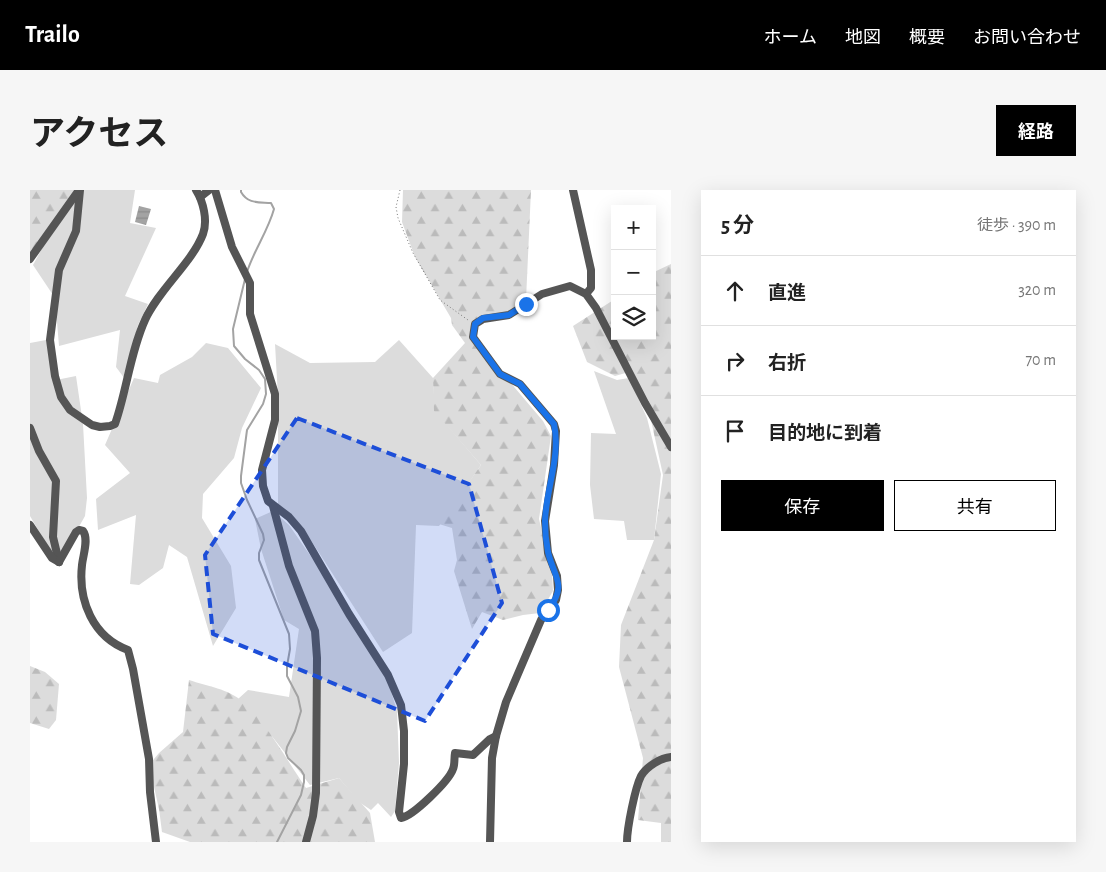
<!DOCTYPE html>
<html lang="ja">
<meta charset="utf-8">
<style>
:root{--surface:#fff;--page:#f6f6f6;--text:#222;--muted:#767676;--line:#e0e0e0;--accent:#000}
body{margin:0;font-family:"Alegreya Sans","Noto Sans JP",sans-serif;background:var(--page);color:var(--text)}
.controls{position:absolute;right:15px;top:15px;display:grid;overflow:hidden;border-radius:0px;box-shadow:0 5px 20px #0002}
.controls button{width:45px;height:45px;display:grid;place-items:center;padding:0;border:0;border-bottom:1px solid var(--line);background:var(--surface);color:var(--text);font:25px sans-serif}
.stop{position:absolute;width:15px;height:15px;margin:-11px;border:4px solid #1a73e8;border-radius:50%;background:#fff}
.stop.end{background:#1a73e8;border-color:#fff;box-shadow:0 1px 5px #0008}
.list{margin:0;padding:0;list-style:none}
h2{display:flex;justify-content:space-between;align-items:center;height:65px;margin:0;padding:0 20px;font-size:21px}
h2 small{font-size:16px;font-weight:400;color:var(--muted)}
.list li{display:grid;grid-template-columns:32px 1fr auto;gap:15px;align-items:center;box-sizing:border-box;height:70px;padding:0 20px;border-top:1px solid var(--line)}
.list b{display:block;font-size:19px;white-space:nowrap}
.list em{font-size:16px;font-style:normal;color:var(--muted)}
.actions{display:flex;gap:10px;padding:15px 20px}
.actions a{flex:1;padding:11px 0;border:1px solid var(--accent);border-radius:0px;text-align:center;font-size:18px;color:var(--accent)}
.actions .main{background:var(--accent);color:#fff}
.icon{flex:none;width:28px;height:28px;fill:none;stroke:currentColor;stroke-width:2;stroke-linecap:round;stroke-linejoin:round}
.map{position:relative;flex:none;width:641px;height:652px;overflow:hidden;border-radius:0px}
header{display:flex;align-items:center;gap:30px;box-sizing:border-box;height:70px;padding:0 25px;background:var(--accent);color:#fff}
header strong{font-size:24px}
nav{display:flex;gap:28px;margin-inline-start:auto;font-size:18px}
.intro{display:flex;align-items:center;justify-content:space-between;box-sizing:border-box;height:120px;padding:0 30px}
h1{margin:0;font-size:35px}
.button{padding:12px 22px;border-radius:0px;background:var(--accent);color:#fff;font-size:18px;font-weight:700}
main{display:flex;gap:30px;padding:0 30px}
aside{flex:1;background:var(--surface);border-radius:0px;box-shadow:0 5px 20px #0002}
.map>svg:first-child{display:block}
</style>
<header>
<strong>Trailo</strong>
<nav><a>ホーム</a><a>地図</a><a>概要</a><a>お問い合わせ</a></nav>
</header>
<div class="intro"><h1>アクセス</h1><a class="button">経路</a></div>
<main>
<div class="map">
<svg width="641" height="652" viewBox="0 0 641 652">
<defs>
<pattern id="forest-firs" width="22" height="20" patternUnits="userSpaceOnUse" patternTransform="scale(1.25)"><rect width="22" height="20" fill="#dcdcdc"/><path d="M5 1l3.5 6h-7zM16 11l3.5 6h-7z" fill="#bbb"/></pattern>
<pattern id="water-rules" width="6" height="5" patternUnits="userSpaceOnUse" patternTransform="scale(1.25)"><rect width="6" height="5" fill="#a3a3a3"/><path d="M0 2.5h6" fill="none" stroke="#8b8b8b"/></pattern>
</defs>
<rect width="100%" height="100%" fill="#fff"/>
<g fill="#dcdcdc">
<polygon points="47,0 105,0 100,33 126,38 95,106 118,114 108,135 95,189 86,177 90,140 29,156 25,108 3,75 26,33"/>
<polygon points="16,150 26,190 46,186 53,234 57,308 55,326 29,372 26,370 0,326 0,153"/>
<polygon points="369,150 403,188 405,221 451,275 409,336 386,335 382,443 353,462 275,341 248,316 248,207 245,154 280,173 345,172"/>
<polygon points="176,153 198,158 231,198 212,238 204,268 173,304 172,328 201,376 206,418 183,456 157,367 139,355 133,378 109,395 100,394 106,325 68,340 66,309 100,283 75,255 104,188 128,193 130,185 162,167"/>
<polygon points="564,181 587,190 599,188 617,228 631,284 624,350 597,350 594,331 564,329 560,295 561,243 586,244"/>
<polygon points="243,321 259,335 350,466 367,521 369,573 365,621 361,627 348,613 341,620 329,612 309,588 280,595 241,545 208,509 218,500 259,507 269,439 254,430 231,359 225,329"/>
</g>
<g fill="url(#forest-firs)">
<polygon points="0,0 49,0 0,67"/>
<polygon points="373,0 501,0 496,110 476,125 453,129 440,145 513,231 521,246 509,329 522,383 523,401 510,423 493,425 473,430 452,422 442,439 424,381 427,370 422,338 409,334 451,275 404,221 403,188 435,153 422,135 421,128 385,67 372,32"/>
<polygon points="641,74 641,652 631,652 631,633 608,630 613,568 589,477 591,435 624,350 633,285 619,221 599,182 585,186 557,172 543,136 585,109 585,146 622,146 622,83"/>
<polygon points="0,476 15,482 29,494 26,530 19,539 0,533"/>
<path d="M159,490C177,496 199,499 213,512C236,532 258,572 276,598L309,588L340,623L345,652H160L132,642L129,619L119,575L129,563L153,542Z"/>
</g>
<polygon fill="url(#water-rules)" points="109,16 121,19 116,35 105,32"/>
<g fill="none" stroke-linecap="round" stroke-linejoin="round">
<g stroke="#a3a3a3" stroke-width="2">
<path d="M211,0V2C218,14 228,12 241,13L244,19C238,41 224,60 217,82"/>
<polyline points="215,89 203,139 204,156 215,169 229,180 235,189 236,204 233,214 217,240 211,286 211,293 217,310 233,344 234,350 229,363 229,370 259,444 260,459 257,476 257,486 268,507 271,521 265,541 257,557 256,563 258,568 271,580 274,585 274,592 271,605 247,652"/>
</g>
<polyline stroke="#777" stroke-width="1" stroke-dasharray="1 2.5" stroke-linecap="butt" points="370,0 366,17 368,28 383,63 410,110 438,130"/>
<g stroke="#555" stroke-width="8">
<path d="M50,0L46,41L29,80L20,150L25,186L31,207L40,220L62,235L70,237L80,236L85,234C97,200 100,163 115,130C129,99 162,73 173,44C178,30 173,11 166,0"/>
<path d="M185,0L202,57L220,93V124L245,204V230L232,280L233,296L238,311L259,327L271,341L319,424L358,485L371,515L374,541V574L369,622L371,628C383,626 419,591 423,579C425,575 424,568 425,563L443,565L460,549L466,546"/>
<polyline points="543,0 561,80 561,98 556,104"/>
<polyline points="170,7 179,0"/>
<polyline points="0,69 49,0"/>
<polyline points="0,238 9,261 26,291 23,347 29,372"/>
<polyline points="243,316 259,376 285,441 287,468 286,603 283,626 276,652"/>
<polyline points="0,335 22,368 29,372"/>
<path d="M29,372L46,342L49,340L53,341C59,349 53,365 52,375C48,411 63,447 98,460L103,479L119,569L120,602L126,652"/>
<polyline points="460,652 462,568 466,546 476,512 511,430 526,410 528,400 527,386 518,363 515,331 524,275 526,241 524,234 490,194 470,184 443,147 445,134 453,129 479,125 512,104 540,96 556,104 566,118 615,213 641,257"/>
<path d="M597,652C597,638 605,598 611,586C617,576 631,568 641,567"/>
</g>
</g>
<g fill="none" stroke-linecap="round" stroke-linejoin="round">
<path stroke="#1a73e8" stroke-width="6" d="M496,114L479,125L453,128L445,134L443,147L470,184L490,194L524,234C531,266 516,299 515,331C515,340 516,352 518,362C524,388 538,394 518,420"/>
</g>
<path fill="#1d4ed8" fill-opacity="0.2" stroke="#1d4ed8" stroke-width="4" stroke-dasharray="10 6" stroke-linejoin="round" d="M267,228L439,294L472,413L395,531L183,444L175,365Z"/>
</svg>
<div class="controls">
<button>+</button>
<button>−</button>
<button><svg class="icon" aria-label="layers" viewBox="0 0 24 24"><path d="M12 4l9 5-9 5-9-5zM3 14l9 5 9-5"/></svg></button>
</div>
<div class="stop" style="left:518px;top:420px"></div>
<div class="stop end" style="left:496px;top:114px"></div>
</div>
<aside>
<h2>5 分<small>徒歩 · 390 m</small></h2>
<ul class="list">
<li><svg class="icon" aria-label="ahead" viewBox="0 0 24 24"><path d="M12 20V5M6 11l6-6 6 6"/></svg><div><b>直進</b></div><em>320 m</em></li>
<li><svg class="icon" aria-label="right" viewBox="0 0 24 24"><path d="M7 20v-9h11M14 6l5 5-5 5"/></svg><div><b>右折</b></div><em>70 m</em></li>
<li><svg class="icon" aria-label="arrive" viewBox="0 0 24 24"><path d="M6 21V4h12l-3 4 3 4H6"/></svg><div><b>目的地に到着</b></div></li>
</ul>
<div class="actions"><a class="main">保存</a><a>共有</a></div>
</aside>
</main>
